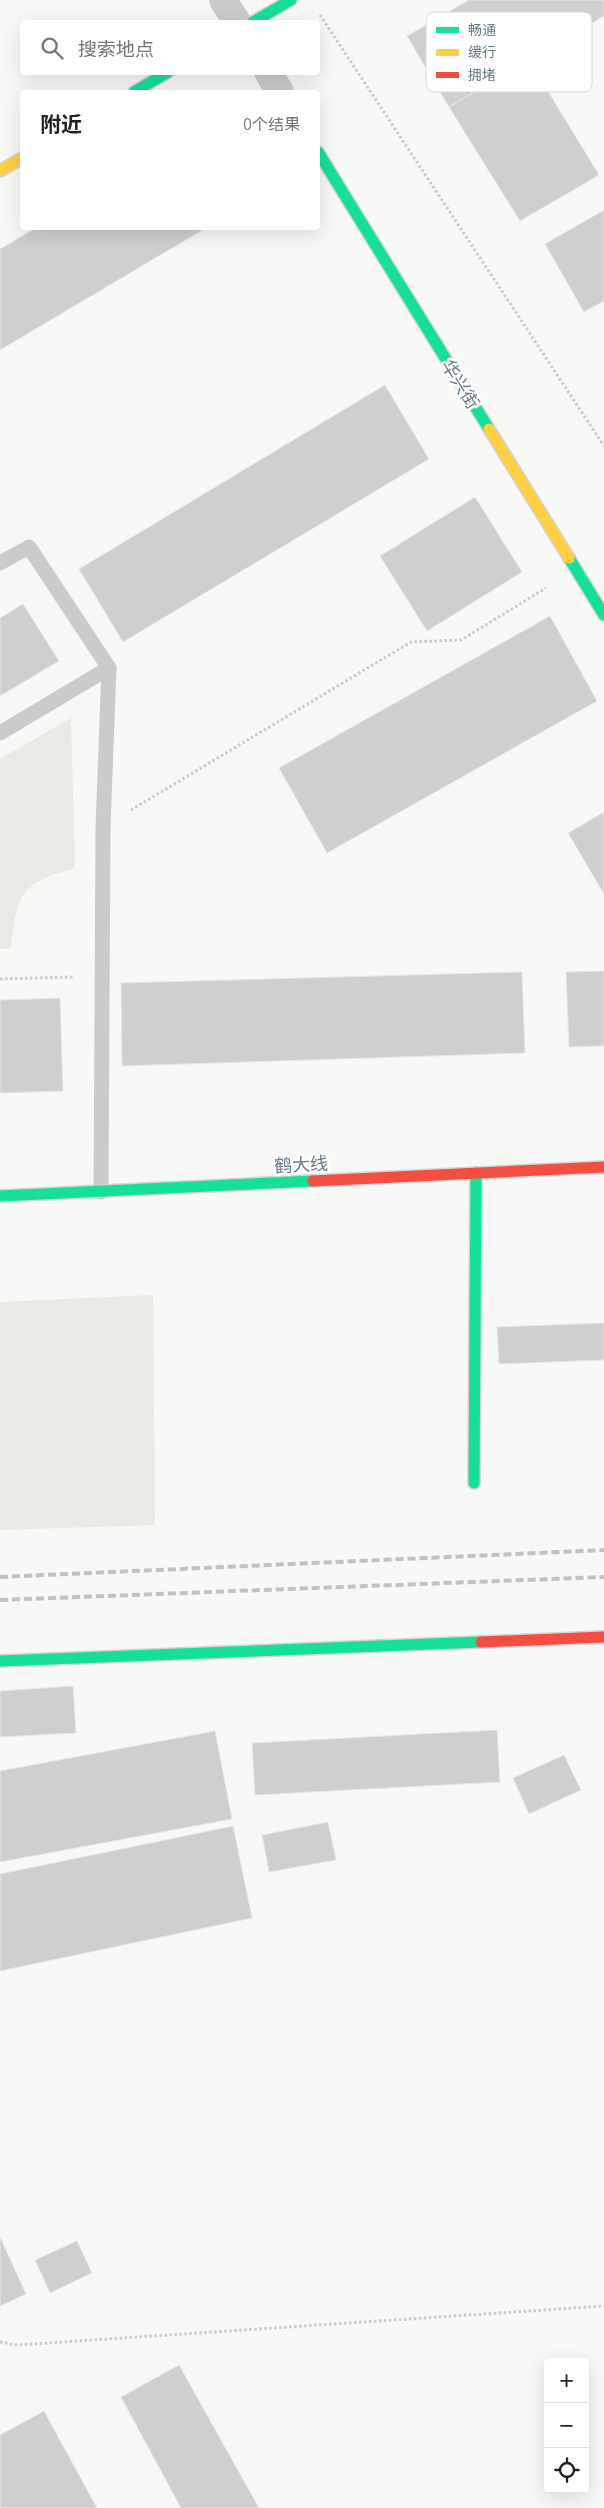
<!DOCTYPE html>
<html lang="zh">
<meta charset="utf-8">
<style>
:root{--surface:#fff;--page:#f6f6f6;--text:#222;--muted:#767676;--line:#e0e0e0}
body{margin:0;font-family:Ubuntu,"Noto Sans SC",sans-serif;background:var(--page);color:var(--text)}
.controls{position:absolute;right:15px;bottom:15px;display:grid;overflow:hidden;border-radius:5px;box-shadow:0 5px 20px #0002}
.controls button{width:45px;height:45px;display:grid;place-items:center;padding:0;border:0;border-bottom:1px solid var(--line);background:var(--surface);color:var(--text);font:25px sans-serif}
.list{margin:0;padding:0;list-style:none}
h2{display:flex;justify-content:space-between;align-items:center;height:65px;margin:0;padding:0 20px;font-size:21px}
h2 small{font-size:16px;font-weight:400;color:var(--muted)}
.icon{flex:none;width:28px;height:28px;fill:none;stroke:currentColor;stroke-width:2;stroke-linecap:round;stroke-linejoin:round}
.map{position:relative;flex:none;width:604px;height:2508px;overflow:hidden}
.search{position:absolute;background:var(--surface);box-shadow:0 5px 20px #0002;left:20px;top:20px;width:300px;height:55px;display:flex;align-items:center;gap:12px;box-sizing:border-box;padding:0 18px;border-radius:5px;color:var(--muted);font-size:19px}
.panel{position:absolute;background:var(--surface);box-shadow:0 5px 20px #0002;left:20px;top:90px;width:300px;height:140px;border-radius:5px}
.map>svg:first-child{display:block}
</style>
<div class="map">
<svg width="604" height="2508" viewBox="0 0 604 2508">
<rect width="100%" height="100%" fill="#f8f8f7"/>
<g fill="#e8eae4">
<path d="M71,718L75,868C20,883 17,894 11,948L0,949V759Z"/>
<polygon points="153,1295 155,1525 0,1530 0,1302"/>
</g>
<g fill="#ced0d0" stroke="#e7e7e6">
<polygon points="469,0 604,0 604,16 449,107 407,36"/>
<polygon points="529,60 599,175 520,221 449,107"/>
<polygon points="604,210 604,301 584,312 545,244"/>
<polygon points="36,228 206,228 0,350 0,249"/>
<polygon points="385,385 429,459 123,642 79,569"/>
<polygon points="475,497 522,572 427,631 380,556"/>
<polygon points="23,604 59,661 0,696 0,618"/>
<polygon points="550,616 597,701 327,853 279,768"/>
<polygon points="604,812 604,894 568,833"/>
<polygon points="604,971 604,1046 569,1047 566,972"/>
<polygon points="522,972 525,1053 122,1066 121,983"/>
<polygon points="60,998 63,1091 0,1093 0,1000"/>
<polygon points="604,1323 604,1360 499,1364 497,1327"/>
<polygon points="73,1686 76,1733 0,1737 0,1691"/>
<polygon points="497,1730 500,1782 255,1795 252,1743"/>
<polygon points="215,1731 232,1819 0,1862 0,1771"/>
<polygon points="564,1755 581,1790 529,1814 513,1778"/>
<polygon points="328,1822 336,1860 269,1872 262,1835"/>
<polygon points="233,1826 252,1918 0,1971 0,1874"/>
<polygon points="0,2237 26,2294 0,2306"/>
<polygon points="77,2241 92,2273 50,2293 35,2260"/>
<polygon points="179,2365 259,2508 181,2508 121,2397"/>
<polygon points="44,2411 97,2508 0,2508 0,2435"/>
</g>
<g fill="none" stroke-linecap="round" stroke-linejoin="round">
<defs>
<g id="fast">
<polyline points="253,22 291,0"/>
<polyline points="134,92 168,72"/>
<polyline points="318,152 489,429"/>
<polyline points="569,558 604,615"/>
<polyline points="0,1196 313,1181"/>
<polyline points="474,1483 476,1173"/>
<polyline points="0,1661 481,1642"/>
</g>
<g id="slow">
<polyline points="0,171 22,158"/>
<polyline points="489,429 569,558"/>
</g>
<g id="jam">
<polyline points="313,1181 604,1167"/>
<polyline points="481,1642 604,1637"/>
</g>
</defs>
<use href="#fast" stroke="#d3d5d5" stroke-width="14"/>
<use href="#slow" stroke="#d3d5d5" stroke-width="14"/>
<use href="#jam" stroke="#d3d5d5" stroke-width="14"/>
<g stroke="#c8cacb" stroke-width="3" stroke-dasharray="2.5 2.5" stroke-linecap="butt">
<polyline points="320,15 604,446"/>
<polyline points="131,810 411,642 461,640 546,588"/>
<polyline points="0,979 74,977"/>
<polyline points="0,2342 17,2345 604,2306"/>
</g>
<g stroke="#cacccc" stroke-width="15">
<polyline points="0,563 29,547 109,668 103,827 101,1192"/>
<polyline points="0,733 109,668"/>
</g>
<g stroke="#cacccc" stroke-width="28">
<polyline points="223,0 237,22"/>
<polyline points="268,72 280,92"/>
</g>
<use href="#fast" stroke="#16e098" stroke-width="11"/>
<use href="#slow" stroke="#ffcf43" stroke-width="11"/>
<use href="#jam" stroke="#f24e42" stroke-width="11"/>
<g stroke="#c1c2c3" stroke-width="4" stroke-dasharray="8 4" stroke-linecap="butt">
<polyline points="0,1577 604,1550"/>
<polyline points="0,1600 604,1577"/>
</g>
</g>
<g text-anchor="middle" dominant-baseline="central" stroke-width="5" stroke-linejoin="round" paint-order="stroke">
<g font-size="18" fill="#627a83" stroke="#fff">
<text transform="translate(461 384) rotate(58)">华兴街</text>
<text transform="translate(301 1164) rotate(-3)">鹤大线</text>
</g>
</g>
<rect x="426" y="12" width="166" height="80" rx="8" fill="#fff" stroke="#d0d7da" stroke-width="1"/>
<rect x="436" y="27" width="23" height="6" fill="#16e098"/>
<rect x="436" y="49" width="23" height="7" fill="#ffcf43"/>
<rect x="436" y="72" width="23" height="6" fill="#f24e42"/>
<g font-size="14" fill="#627a83">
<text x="468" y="35">畅通</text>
<text x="468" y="57">缓行</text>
<text x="468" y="80">拥堵</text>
</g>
</svg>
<div class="controls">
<button>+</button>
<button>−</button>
<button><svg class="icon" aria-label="locate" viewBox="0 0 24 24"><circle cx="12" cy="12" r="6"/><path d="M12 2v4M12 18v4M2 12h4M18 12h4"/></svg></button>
</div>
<div class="search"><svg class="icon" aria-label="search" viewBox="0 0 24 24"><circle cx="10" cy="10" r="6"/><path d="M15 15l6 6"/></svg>搜索地点</div>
<section class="panel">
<h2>附近<small>0个结果</small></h2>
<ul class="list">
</ul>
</section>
</div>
